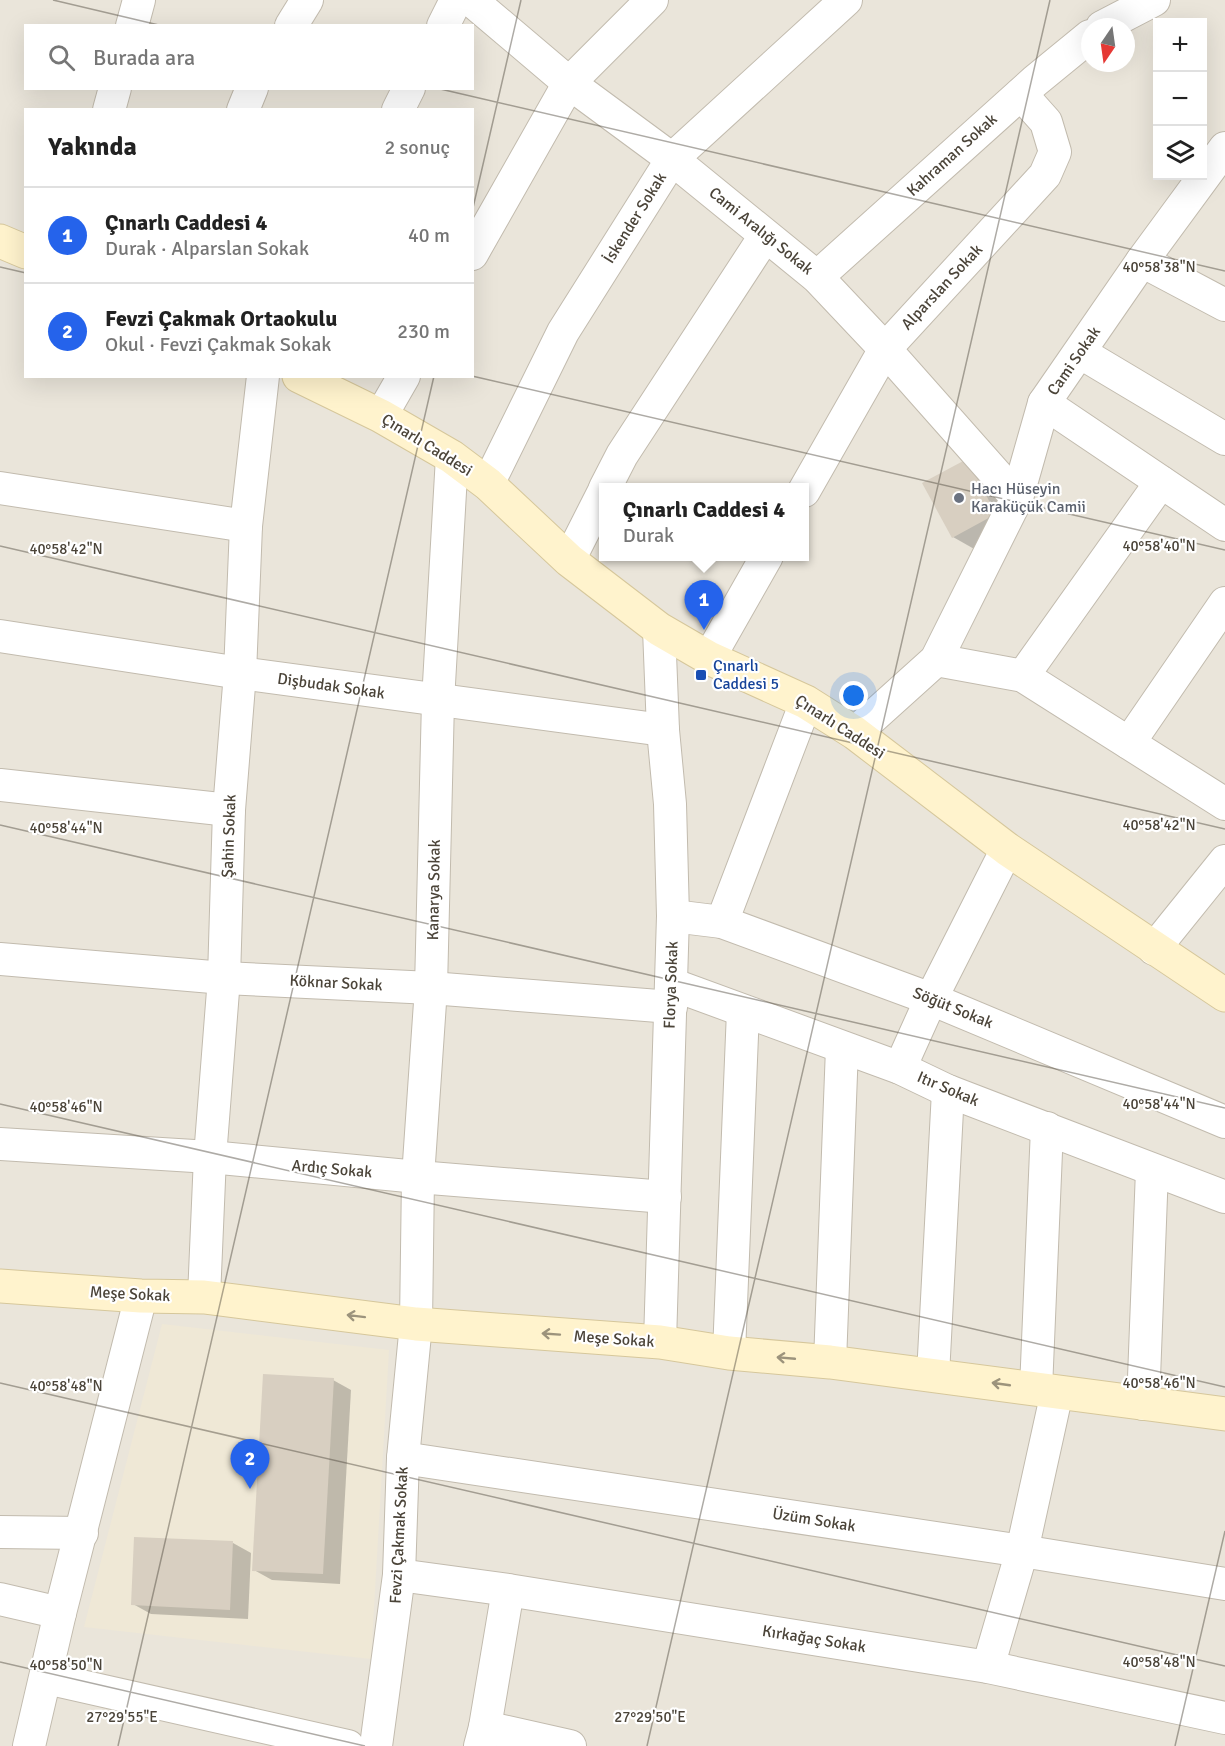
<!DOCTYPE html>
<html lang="tr">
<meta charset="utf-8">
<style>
:root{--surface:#fff;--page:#f2f2f2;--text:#222;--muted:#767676;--line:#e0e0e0;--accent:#2563eb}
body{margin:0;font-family:Signika,sans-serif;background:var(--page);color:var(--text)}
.controls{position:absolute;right:18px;top:18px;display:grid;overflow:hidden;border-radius:0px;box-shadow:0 6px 24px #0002}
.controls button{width:54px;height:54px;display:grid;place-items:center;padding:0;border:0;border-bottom:2px solid var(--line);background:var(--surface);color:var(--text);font:30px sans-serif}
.compass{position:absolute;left:1081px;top:18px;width:54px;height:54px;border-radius:50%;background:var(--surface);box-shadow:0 6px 24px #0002;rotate:193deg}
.you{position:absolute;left:854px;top:696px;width:21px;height:21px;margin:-15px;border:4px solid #fff;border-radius:50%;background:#1a73e8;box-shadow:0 0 0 9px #1a73e833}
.badge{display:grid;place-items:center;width:39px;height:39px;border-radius:50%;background:var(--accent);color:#fff;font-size:20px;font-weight:700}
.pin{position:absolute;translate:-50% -50px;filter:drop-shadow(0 2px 3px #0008)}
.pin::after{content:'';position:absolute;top:32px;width:21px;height:18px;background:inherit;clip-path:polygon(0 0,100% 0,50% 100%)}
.popup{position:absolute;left:599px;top:483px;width:210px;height:78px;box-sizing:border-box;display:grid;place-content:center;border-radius:0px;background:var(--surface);filter:drop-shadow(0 2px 4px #0005);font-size:20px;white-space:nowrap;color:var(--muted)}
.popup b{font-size:22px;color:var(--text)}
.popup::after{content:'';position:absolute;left:50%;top:100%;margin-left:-12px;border:12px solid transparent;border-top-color:var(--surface)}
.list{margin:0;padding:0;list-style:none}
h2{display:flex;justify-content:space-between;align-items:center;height:78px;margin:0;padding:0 24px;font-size:26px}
h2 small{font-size:20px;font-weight:400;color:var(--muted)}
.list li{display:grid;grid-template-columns:39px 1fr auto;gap:18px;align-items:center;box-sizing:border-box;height:96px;padding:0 24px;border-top:2px solid var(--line)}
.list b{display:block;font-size:22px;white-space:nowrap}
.list p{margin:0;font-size:20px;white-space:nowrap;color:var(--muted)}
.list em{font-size:20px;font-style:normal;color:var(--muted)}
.icon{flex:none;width:33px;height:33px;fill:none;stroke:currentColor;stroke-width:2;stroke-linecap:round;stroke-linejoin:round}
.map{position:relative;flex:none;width:1225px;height:1746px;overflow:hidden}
.search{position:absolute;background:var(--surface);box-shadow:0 6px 24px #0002;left:24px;top:24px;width:450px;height:66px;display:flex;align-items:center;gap:15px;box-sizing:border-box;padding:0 21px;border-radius:0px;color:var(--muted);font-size:22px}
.panel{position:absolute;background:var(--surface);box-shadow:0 6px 24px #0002;left:24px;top:108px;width:450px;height:270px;border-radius:0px}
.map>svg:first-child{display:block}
</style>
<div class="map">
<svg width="1225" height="1746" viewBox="0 0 1225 1746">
<rect width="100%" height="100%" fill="#f6f3ec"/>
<path fill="#eae5da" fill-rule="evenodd" d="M0,0H1225V1746H0ZM1158,22H1202V176H1158ZM26,26H472V88H26ZM1090,27H1126V63H1090ZM26,110H472V376H26ZM604,488H804V556H604Z"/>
<polygon fill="#efe8d6" points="162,1324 389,1350 371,1659 84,1627"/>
<g fill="#0003">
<polygon points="967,461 991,474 1019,528 976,550 953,537"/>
<polygon points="333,1380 351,1390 340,1584 272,1580 254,1570"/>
<polygon points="233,1543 251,1553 248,1619 151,1614 133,1604"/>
</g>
<g fill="#d8cfc1">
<polygon points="967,459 996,514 952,538 922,483"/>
<polygon points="263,1374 334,1378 323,1574 252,1571"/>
<polygon points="134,1537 233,1541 230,1610 131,1605"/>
</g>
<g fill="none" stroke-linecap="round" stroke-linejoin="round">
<defs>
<g id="street">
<polyline points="471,0 569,83 672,159 817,277 885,349 1017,498"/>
<polyline points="132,26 139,0"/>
<polyline points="291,26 307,0"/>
<polyline points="443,26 456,0"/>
<polyline points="1102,27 1154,0"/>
<polyline points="109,110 115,88"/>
<polyline points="243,110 252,88"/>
<polyline points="398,110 409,88"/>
<polyline points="472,254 569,83 652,0"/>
<polyline points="1142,261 1225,305"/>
<polyline points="817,277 1035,81 1090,36"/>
<polyline points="1081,353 1225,439"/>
<polyline points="1044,403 1225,525"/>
<polyline points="381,416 404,376"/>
<polyline points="488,484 563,332 672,159 846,0"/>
<polyline points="0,488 246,526"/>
<polyline points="605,488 622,455 765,236"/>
<polyline points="804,491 885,349 1045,175 1055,152 1046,122 1021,94"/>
<polyline points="569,560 604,491"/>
<polyline points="659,629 663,730 670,804 673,916 660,1342"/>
<polyline points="0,636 240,673 663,730"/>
<polyline points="709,658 767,556"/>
<polyline points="936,660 1023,676 1225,804"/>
<polyline points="1023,676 1161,482"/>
<polyline points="855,733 936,660 1017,498 1044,403 1142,261 1225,148"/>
<polyline points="1129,743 1225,603"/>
<polyline points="0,785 229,810"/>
<polyline points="673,916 722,922 931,999 1225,1122"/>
<polyline points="722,922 806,702"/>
<polyline points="1154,949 1225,861"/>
<polyline points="0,959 224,978 431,988 671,1007"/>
<polyline points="671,984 900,1068 948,1091 1225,1197"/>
<polyline points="900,1068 931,999 1007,849"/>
<polyline points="0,1144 210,1157 418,1177 665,1197"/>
<polyline points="204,1297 210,1157 224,978 229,810 240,673 246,526 263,376"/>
<polyline points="729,1353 743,1011"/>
<polyline points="830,1362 842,1048"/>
<polyline points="933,1375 948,1091"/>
<polyline points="1036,1389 1047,1128"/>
<polyline points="1143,1404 1152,1170"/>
<polyline points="403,1458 1022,1551 1225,1584"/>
<polyline points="0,1532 82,1533"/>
<polyline points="399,1575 508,1590 988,1667 1225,1718"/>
<polyline points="0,1599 60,1613"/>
<polyline points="988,1667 1022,1551 1057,1392"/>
<polyline points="46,1678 348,1746"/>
<polyline points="485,1727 570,1746"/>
<polyline points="29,1746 60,1613 141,1296"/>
<polyline points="376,1746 399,1575 403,1458 416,1324 418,1177 431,988 438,701 452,457"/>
<polyline points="480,1746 485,1727 508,1590"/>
</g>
<g id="secondary">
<polyline points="0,241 26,252"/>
<polyline points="299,376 381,416 452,457 488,484 569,560 659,629 709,658 806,702 855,733 1007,849 1225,995"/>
<polyline points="0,1286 141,1296 204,1297 416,1324 660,1342 729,1353 830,1362 1225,1414"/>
</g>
</defs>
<use href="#street" stroke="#c2bbae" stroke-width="34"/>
<use href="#secondary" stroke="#d6c79b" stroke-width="35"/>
<use href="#street" stroke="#fff" stroke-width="32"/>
<use href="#secondary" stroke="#fff3cd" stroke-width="33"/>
</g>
<defs><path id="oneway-shaft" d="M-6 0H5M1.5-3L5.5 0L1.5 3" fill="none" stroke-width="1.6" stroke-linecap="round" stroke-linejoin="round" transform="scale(1.5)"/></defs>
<g stroke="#9c937c">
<use href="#oneway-shaft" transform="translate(356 1316) rotate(-173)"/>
<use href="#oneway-shaft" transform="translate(551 1334) rotate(-176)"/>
<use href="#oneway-shaft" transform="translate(786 1358) rotate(-175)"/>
<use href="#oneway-shaft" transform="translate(1001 1384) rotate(-172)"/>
</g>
<path fill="none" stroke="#4b4439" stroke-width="1.5" stroke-opacity="0.45" d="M53,0L163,26M436,88L1225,271M472,212L521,0M0,267L26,273M472,376L1225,550M0,546L1225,829M0,825L1225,1108M0,1104L1225,1387M0,1383L1225,1666M0,1662L365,1746M118,1746L434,376M647,1746L1050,0M1175,1746L1225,1531"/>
<circle fill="#6b7280" stroke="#fff" stroke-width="2" cx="959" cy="498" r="6"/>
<rect fill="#1a4fb4" stroke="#fff" stroke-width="2" x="695" y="669" width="12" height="12" rx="3"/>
<g text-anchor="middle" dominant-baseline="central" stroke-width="4.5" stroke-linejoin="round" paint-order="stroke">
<g font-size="16" fill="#4b4439" stroke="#fff">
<text transform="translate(952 155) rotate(-42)">Kahraman Sokak</text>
<text transform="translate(635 218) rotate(-58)">İskender Sokak</text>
<text transform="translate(761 231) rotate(39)">Cami Aralığı Sokak</text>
<text transform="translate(942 287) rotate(-47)">Alparslan Sokak</text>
<text transform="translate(1074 361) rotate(-55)">Cami Sokak</text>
<text transform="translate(427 445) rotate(32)">Çınarlı Caddesi</text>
<text transform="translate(331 686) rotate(8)">Dişbudak Sokak</text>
<text transform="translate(840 727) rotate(33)">Çınarlı Caddesi</text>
<text transform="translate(229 836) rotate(-88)">Şahin Sokak</text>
<text transform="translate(434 890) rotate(-89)">Kanarya Sokak</text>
<text transform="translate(336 983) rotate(3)">Köknar Sokak</text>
<text transform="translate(671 985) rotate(-88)">Florya Sokak</text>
<text transform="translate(953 1008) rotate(22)">Söğüt Sokak</text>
<text transform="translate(948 1089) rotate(23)">Itır Sokak</text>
<text transform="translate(332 1169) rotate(5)">Ardıç Sokak</text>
<text transform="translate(130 1294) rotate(3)">Meşe Sokak</text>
<text transform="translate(614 1339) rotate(4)">Meşe Sokak</text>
<text transform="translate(814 1520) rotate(9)">Üzüm Sokak</text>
<text transform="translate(399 1535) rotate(-87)">Fevzi Çakmak Sokak</text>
<text transform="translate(814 1639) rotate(9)">Kırkağaç Sokak</text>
</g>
<g font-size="16" fill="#5b616d" stroke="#fff" text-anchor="start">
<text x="971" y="489">Hacı Hüseyin<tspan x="971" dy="18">Karaküçük Camii</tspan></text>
</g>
<g font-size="16" fill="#164399" stroke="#fff" text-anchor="start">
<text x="713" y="666">Çınarlı<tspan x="713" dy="18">Caddesi 5</tspan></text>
</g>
</g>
<g font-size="15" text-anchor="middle" fill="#4b4439" stroke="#fff" stroke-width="4.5" stroke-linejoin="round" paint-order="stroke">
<text x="1159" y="272">40°58'38"N</text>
<text x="1159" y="551">40°58'40"N</text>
<text x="66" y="554">40°58'42"N</text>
<text x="1159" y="830">40°58'42"N</text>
<text x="66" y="833">40°58'44"N</text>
<text x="1159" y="1109">40°58'44"N</text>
<text x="66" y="1112">40°58'46"N</text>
<text x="1159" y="1388">40°58'46"N</text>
<text x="66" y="1391">40°58'48"N</text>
<text x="1159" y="1667">40°58'48"N</text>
<text x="66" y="1670">40°58'50"N</text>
<text x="122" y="1722">27°29'55"E</text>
<text x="650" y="1722">27°29'50"E</text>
</g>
</svg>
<div class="controls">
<button>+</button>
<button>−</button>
<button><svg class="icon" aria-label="layers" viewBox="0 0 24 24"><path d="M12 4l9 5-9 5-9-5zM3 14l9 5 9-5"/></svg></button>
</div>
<svg class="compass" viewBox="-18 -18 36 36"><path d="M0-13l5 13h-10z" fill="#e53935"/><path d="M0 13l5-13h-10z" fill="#767676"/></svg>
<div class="you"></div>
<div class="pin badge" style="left:704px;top:630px">1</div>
<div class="popup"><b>Çınarlı Caddesi 4</b>Durak</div>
<div class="pin badge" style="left:250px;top:1489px">2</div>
<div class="search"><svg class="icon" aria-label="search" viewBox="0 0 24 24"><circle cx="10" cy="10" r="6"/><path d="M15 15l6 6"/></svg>Burada ara</div>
<section class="panel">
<h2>Yakında<small>2 sonuç</small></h2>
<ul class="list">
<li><span class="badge">1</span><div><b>Çınarlı Caddesi 4</b><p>Durak · Alparslan Sokak</p></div><em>40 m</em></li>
<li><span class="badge">2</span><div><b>Fevzi Çakmak Ortaokulu</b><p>Okul · Fevzi Çakmak Sokak</p></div><em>230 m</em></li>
</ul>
</section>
</div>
